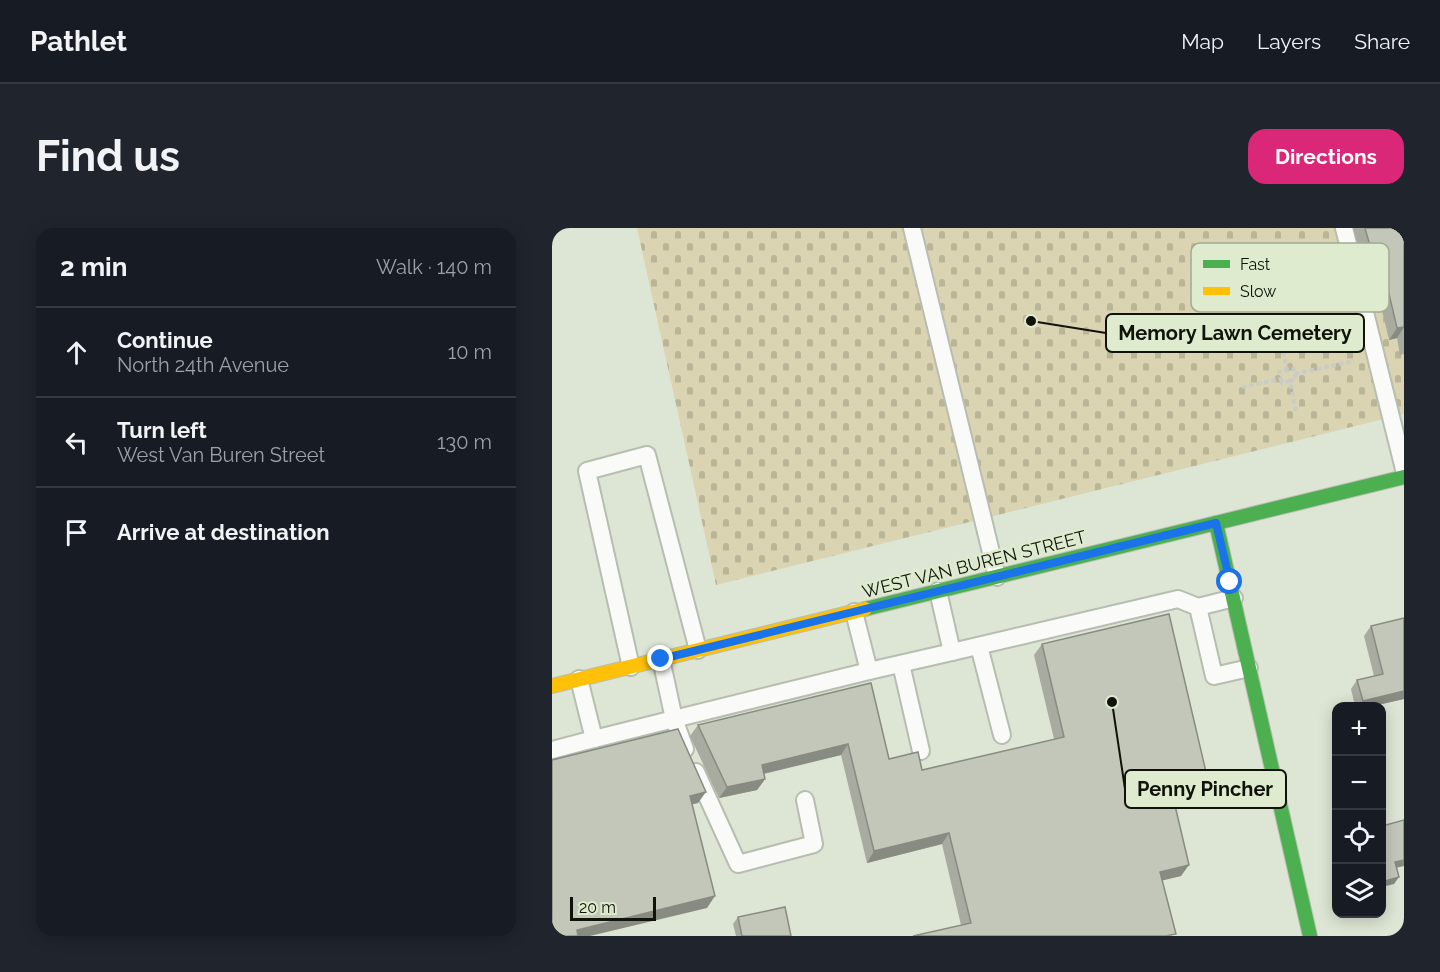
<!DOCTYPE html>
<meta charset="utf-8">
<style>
:root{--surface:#171b24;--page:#20242c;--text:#f1f3f6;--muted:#9ea1a6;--line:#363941;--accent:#db2777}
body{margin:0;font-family:Raleway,sans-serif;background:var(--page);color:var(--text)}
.controls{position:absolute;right:18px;bottom:18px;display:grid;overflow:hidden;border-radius:12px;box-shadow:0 3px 15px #0003}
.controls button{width:54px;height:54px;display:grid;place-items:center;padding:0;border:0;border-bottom:2px solid var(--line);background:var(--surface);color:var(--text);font:30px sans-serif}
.scale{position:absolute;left:18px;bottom:15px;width:86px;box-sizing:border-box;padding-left:6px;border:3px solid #0f130a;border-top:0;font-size:16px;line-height:21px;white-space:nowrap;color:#0f130a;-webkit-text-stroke:4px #deebce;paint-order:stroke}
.stop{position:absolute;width:18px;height:18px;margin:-14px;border:4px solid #1a73e8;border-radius:50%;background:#fff}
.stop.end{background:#1a73e8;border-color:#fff;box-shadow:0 2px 6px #0008}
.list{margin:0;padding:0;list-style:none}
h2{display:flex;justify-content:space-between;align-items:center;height:78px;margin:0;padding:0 24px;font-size:26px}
h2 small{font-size:20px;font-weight:400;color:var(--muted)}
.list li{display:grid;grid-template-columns:39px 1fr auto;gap:18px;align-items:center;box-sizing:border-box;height:90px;padding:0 24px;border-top:2px solid var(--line)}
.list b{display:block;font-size:22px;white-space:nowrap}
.list p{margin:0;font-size:20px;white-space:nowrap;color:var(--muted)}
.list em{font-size:20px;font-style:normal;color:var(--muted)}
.icon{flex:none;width:33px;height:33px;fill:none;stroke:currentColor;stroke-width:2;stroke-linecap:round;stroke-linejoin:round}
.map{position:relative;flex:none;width:852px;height:708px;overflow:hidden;border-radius:18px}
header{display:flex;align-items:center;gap:36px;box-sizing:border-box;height:84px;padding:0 30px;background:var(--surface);border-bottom:2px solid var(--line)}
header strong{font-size:28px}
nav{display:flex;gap:33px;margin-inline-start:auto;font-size:21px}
.intro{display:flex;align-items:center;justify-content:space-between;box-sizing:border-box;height:144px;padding:0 36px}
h1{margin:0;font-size:42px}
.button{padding:15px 27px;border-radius:18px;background:var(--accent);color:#fff;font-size:21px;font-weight:700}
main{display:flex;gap:36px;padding:0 36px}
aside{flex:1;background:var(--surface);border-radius:18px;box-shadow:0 3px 15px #0003}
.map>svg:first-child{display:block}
</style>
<header>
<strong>Pathlet</strong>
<nav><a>Map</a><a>Layers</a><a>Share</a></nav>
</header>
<div class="intro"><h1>Find us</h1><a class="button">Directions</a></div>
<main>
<aside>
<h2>2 min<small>Walk · 140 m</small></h2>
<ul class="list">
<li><svg class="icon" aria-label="ahead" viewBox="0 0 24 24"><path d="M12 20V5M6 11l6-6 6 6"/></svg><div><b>Continue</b><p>North 24th Avenue</p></div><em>10 m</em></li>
<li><svg class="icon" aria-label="left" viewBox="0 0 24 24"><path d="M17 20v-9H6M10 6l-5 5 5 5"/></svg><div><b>Turn left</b><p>West Van Buren Street</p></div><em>130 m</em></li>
<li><svg class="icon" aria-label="arrive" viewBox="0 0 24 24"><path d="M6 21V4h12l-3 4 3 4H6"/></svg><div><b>Arrive at destination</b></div></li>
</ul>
</aside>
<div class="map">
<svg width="852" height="708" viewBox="0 0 852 708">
<defs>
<pattern id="cemetery-stones" width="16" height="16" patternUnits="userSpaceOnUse" patternTransform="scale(1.5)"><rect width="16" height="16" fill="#dbd4b2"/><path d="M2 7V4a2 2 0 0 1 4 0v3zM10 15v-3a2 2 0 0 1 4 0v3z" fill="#bbb598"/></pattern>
</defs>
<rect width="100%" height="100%" fill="#dde5d4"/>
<polygon fill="url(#cemetery-stones)" points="85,0 852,0 852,186 164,357"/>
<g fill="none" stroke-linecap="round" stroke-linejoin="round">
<defs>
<g id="lane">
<polyline points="360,0 445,349"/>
<polyline points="792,0 852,241"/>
<polyline points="646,379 682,370"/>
<polyline points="427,418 450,507"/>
<polyline points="400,424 626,371 646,379 662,448 697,440"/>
<polyline points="349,436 369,523"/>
<polyline points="79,439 35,243 95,227 146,422"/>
<polyline points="317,443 400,424 386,363"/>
<polyline points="42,511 122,491 109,431"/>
<polyline points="133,521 122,491 317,443 302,384"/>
<polyline points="0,522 42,511 27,451"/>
<polyline points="144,544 186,636 262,616 253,572"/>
</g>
<g id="fast">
<polyline points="664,295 758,708"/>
<polyline points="313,381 852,249"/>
</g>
<polyline id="slow" points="0,458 313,381"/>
</defs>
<use href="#lane" stroke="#b7bdb0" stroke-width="20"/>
<use href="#fast" stroke="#b7bdb0" stroke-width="16"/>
<use href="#slow" stroke="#b7bdb0" stroke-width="16"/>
<g stroke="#c9cbc6" stroke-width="4" stroke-dasharray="4.5 3" stroke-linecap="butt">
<polyline points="728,109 735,142"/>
<polyline points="743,146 744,151 738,153 744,183"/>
<polyline points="729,151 730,155 738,153"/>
<polyline points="690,159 729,151 727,144 742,141 743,146 802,133"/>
</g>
<use href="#lane" stroke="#fafbf9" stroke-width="16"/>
<use href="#fast" stroke="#4caf50" stroke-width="14"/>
<use href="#slow" stroke="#ffc107" stroke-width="14"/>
</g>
<g fill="#a8ab9f">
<polygon points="801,0 852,0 852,126 848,127 845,110 837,112 819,35 812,37"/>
<polygon points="819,398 852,471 821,478 803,478 799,461 805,452 822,448 812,408"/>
<polygon points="490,416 658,561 650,572 623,578 629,648 409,697 390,616 315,635 289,527 212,546 213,551 205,562 167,570 138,508 146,497 319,455 337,531 370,542 502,511 482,427"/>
<polygon points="186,689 239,708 184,708 181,696"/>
</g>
<g fill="#888b82">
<polygon points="827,23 819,35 812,37 820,25"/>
<polygon points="852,99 845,110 837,112 845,100"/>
<polygon points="852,463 852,471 821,478 807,478 811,473"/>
<polygon points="296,516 289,527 202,548 210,537"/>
<polygon points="213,551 205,562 167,570 175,559"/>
<polygon points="658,561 650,572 613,580 621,569"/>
<polygon points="154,564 146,575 130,579 138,568"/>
<polygon points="397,605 390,616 315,635 322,623"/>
<polygon points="852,632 852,638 839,641 843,634"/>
<polygon points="637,637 629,648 600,655 608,644"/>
<polygon points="847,649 842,656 830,659 830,654"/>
<polygon points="163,668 155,680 38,708 21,708 25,702"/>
</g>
<g fill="#c3c7b9" stroke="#888b82" stroke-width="1.5">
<polygon points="813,0 852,0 852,99 845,100 827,23 820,25"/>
<polygon points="617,386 658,561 621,569 637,637 608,644 624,706 614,708 361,708 419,695 397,605 322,623 296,516 210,537 213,551 175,559 146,497 319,455 337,531 366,524 370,542 512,509 490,416"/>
<polygon points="852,390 852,463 811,473 805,452 831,446 819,398"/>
<polygon points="126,501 154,564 138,568 163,668 25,702 26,708 0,708 0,532"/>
<polygon points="852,592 852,632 843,634 847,649 830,654 830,598"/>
<polygon points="233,679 239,708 190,708 186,689"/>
</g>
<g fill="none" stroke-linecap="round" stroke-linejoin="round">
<polyline stroke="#1a73e8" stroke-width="8" points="109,431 664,295 678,354"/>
</g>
<g text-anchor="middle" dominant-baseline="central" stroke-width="5" stroke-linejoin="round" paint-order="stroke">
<g font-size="18" fill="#0f130a" stroke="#deebce">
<text transform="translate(422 336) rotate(-14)">WEST VAN BUREN STREET</text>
</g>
</g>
<rect x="639" y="15" width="198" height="69" rx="9" fill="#deebce" stroke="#a0aa93" stroke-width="1.5"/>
<rect x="651" y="32" width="27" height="8" fill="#4caf50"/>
<rect x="651" y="59" width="27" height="8" fill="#ffc107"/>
<g font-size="16" fill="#0f130a">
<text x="688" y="42">Fast</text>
<text x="688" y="69">Slow</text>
</g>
<path fill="none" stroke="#0f130a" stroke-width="2" d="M479 93L554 105M560 474L573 561"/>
<g fill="#0f130a" stroke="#deebce" stroke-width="2">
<circle cx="479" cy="93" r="6"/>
<circle cx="560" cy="474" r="6"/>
</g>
<g fill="#deebce" stroke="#0f130a" stroke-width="2">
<rect x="554" y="86" width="258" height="38" rx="6"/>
<rect x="573" y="542" width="161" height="38" rx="6"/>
</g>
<g font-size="20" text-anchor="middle" font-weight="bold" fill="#0f130a">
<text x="683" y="112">Memory Lawn Cemetery</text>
<text x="653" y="568">Penny Pincher</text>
</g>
</svg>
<div class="controls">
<button>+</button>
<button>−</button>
<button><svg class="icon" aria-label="locate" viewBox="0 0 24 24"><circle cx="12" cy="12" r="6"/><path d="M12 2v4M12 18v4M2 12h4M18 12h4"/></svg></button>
<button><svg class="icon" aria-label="layers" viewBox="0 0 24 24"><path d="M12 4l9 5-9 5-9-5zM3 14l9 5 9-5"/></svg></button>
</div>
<div class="scale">20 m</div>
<div class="stop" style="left:678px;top:354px"></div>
<div class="stop end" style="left:109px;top:431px"></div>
</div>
</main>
